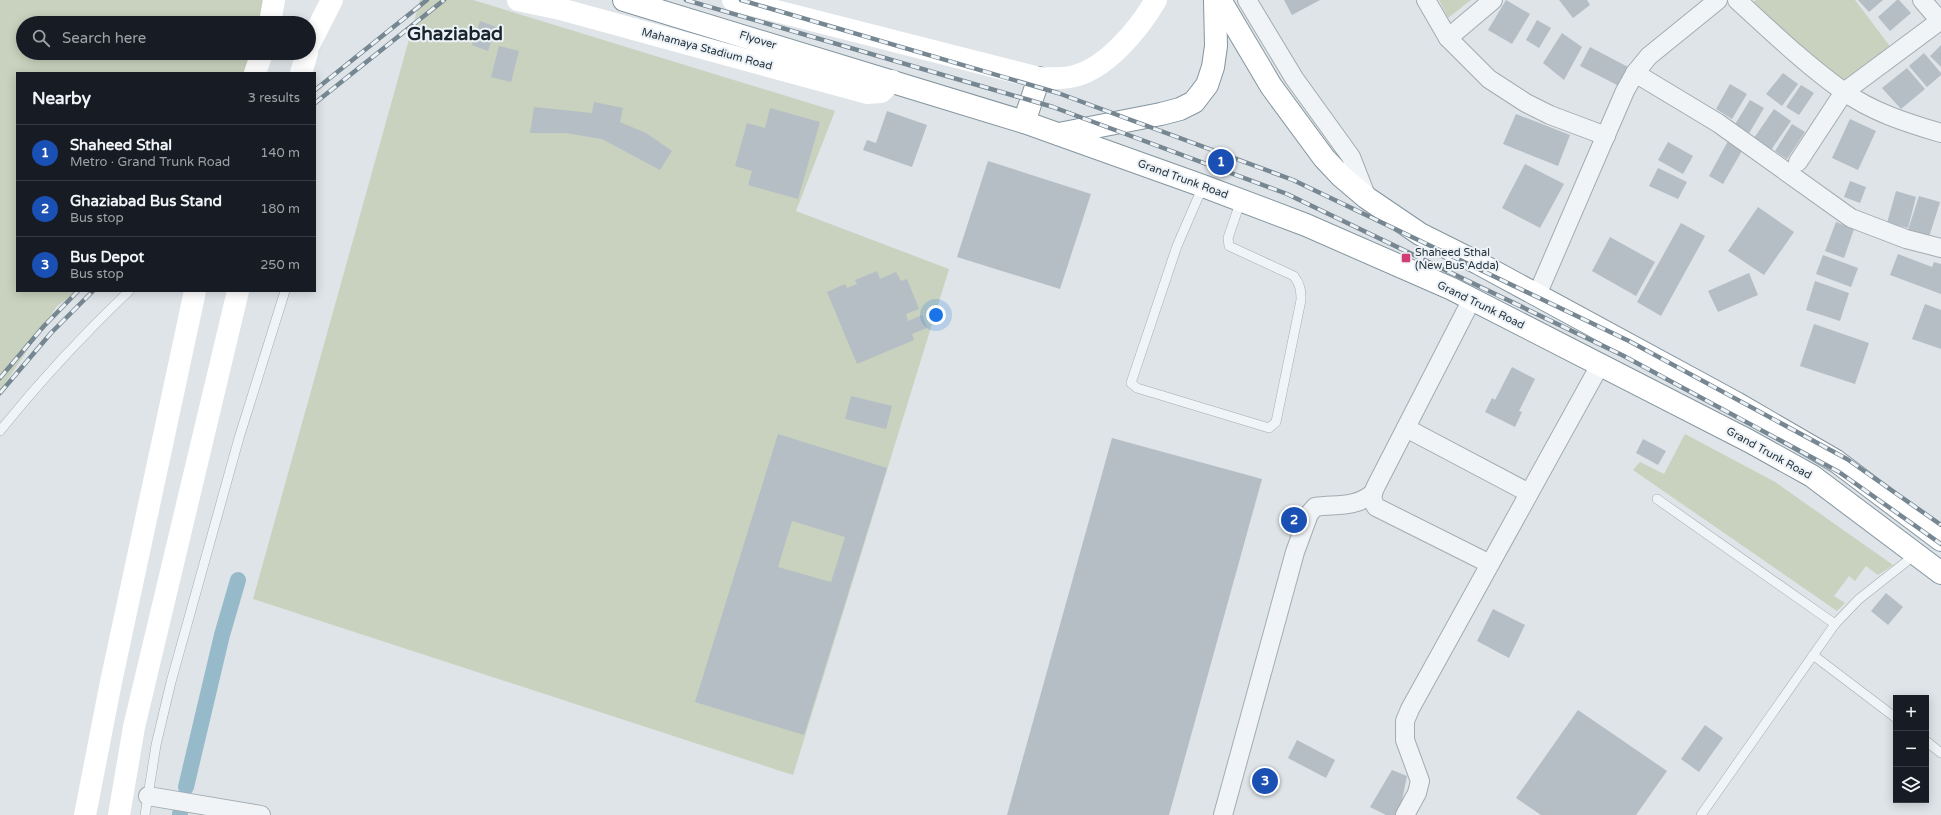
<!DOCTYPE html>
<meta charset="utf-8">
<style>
:root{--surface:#171b24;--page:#242831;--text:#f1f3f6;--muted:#9ea1a6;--line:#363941;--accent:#0b8043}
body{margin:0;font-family:"Varela Round",sans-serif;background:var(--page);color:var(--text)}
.controls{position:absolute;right:12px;bottom:12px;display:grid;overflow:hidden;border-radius:0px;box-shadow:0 2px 10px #0003}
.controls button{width:36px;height:36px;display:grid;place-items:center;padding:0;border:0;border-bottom:1px solid var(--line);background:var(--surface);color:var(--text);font:20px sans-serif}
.you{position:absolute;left:936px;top:315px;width:14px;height:14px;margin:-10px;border:3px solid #fff;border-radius:50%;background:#1a73e8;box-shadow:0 0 0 6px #1a73e833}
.badge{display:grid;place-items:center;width:26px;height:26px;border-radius:50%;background:var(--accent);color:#fff;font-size:13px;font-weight:700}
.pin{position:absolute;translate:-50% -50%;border:2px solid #fff;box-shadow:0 1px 4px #0006}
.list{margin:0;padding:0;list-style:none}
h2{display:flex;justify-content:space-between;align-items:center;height:52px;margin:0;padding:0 16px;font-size:17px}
h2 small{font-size:13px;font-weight:400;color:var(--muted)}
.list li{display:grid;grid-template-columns:26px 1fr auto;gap:12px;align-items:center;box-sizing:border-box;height:56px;padding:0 16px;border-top:1px solid var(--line)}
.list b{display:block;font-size:15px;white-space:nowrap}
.list p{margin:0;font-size:13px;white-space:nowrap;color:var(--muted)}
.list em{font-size:13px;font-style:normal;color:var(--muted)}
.icon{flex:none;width:22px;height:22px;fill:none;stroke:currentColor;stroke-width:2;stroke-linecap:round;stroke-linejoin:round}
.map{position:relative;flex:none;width:1941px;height:815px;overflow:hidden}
.search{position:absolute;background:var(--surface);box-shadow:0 2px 10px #0003;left:16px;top:16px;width:300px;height:44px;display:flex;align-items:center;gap:10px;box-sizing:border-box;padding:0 14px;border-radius:22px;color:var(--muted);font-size:15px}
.panel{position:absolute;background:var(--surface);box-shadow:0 2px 10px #0003;left:16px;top:72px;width:300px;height:220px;border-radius:0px}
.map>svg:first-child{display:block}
</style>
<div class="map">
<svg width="1941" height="815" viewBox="0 0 1941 815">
<rect width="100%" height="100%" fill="#dee4e8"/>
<g fill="#c8d2be">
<polygon points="0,0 264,0 260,23 23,23 23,53 255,53 251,73 17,73 17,291 78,291 57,306 0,391"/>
<polygon points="420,0 473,0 835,111 796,211 949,269 793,775 253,599"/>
<polygon points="1439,0 1471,0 1448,18"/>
<polygon points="1756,0 1855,0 1892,49 1843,88 1750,5"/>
<polygon points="1685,434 1775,482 1893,565 1878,575 1866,566 1855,581 1849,576 1834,596 1845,603 1837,611 1633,470 1640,462 1664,474"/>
</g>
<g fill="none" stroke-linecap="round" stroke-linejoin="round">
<g stroke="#97baca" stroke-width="16">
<polyline points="186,787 222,635 238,580"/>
<polyline points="180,815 180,814"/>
</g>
</g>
<g fill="#b5bec5" fill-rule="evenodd">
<polygon points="1284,0 1320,0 1292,15"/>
<polygon points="1506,0 1530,14 1512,44 1488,30"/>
<polygon points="1559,0 1587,0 1590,5 1573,18"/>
<polygon points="1858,0 1883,0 1869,12"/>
<polygon points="1897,0 1899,0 1911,13 1890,31 1878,17"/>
<polygon points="1537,20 1551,28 1539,48 1526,40"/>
<polygon points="480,21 496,27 488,51 472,45"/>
<polygon points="1562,33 1582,47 1564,80 1543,63"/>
<polygon points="1941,45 1941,67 1930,56"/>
<polygon points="499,46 519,51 511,82 491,77"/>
<polygon points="1590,47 1628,67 1619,86 1580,66"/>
<polygon points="1924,53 1941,73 1941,75 1927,87 1909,66"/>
<polygon points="1907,68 1925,89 1901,109 1882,88"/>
<polygon points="1783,73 1798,84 1782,106 1766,94"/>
<polygon points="1730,84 1747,94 1732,119 1716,109"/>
<polygon points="1801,85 1814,93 1799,115 1786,107"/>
<polygon points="1750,100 1764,108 1748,135 1734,126"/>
<polygon points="594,102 623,108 620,122 646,133 672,151 660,170 602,139 565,133 530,133 534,107 592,113"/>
<polygon points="770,108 820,122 798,199 748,185 752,171 735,166 747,123 765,128"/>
<polygon points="1774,109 1791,121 1771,150 1754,138"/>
<polygon points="887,111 927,125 912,167 863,150 867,140 876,143"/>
<polygon points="1516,114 1570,135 1558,166 1503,144"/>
<polygon points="1850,119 1876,131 1858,170 1832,158"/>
<polygon points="1792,124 1805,132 1787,159 1775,151"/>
<polygon points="1728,141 1743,149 1723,184 1709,176"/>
<polygon points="1668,142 1693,156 1683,174 1658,160"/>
<polygon points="988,161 1091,194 1060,289 957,257"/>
<polygon points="1525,164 1564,184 1540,228 1502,208"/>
<polygon points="1658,168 1687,182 1678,199 1649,186"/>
<polygon points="1850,181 1866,187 1860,203 1844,197"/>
<polygon points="1896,191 1916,197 1908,228 1887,223"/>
<polygon points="1919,196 1940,202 1929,237 1908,230"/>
<polygon points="1758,207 1794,232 1764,275 1728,251"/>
<polygon points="1836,222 1854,229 1844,258 1825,251"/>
<polygon points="1681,223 1705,236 1661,316 1637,302"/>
<polygon points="1610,237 1655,262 1636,296 1592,271"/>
<polygon points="1898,254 1932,267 1934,262 1941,264 1941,294 1890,275"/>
<polygon points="1823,255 1858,268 1851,287 1816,274"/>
<polygon points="877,271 880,279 896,272 901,281 907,279 919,309 906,314 908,321 922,315 927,328 912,334 914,340 857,364 827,292 845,284 847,288 857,284 855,280"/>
<polygon points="1749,273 1758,295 1718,312 1708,291"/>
<polygon points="1815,281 1849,293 1840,321 1806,310"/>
<polygon points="1925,304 1941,310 1941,349 1912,339"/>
<polygon points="1814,324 1869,343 1855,384 1800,366"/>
<polygon points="1512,367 1535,379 1519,411 1522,412 1515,427 1485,412 1492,398 1495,400"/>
<polygon points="851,396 892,406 886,429 845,419"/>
<path d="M778,434L887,468L804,735L695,702ZM792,521L845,537L831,582L778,567Z"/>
<polygon points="1112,438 1262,479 1169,815 1007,815"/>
<polygon points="1643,439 1666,451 1658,465 1636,453"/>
<polygon points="1886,593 1903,607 1888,625 1871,611"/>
<polygon points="1493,609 1525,625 1509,658 1477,641"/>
<polygon points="1578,710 1667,771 1636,815 1541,815 1516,798"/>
<polygon points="1705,725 1723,738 1699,772 1681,759"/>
<polygon points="1297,740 1335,760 1326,778 1288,758"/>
<polygon points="1392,770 1407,776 1399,815 1386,815 1370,807"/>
</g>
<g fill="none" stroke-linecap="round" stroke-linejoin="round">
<defs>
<g id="lane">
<path d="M1203,186L1177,246L1131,383L1137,388L1269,428L1276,422L1301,300C1301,290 1300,284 1294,276L1229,246L1228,238L1241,200"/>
<path d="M0,431C40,381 83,335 129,291"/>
<polyline points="1657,499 1835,624"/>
<polyline points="1813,655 1896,718"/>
<polyline points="1926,741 1941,753"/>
<polyline points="145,815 156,745 171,682 239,438 285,291"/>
<polyline points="1701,815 1835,624 1859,599 1916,554"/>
</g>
<g id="street">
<polyline points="1247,0 1294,78 1351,157 1367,198"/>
<polyline points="1426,0 1448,38 1489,79 1526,103 1550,115 1606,136"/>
<path d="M1737,0C1771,31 1805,64 1843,91C1872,112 1907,123 1941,133"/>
<polyline points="1922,0 1940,21"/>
<polyline points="1448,38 1493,0"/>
<polyline points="1635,73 1718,123 1851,218 1906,239 1941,248"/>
<polyline points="1798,162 1844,92 1941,20"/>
<polyline points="1537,295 1625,91 1635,73 1649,56 1718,0"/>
<path d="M1472,299L1376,486C1372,494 1371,499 1376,507L1490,564"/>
<polyline points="1406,428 1529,493"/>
<polyline points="148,796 261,815"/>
<path d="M1223,815L1295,552L1309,514L1315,507C1337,504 1354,508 1372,494"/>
<polyline points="1405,815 1417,793 1420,781 1405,740 1405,721 1410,709 1600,365"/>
</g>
<g id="highway">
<polyline points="624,0 1024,122 1203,186 1306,225 1452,289 1749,441 1812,476 1941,573"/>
<polyline points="1220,0 1271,86 1324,158 1341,176 1367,198 1420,234 1478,263 1736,403 1836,461 1941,540"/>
<polyline points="1024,122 1039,78"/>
<polyline points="1059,134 1161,114 1180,109 1194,102 1207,85 1213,67 1216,46 1215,0"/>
</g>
</defs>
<use href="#lane" stroke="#a3acb2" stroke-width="10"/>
<use href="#street" stroke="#a3acb2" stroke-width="20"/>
<use href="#highway" stroke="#84959f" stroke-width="24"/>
<use href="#lane" stroke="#f1f4f6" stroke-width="9"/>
<use href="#street" stroke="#f1f4f6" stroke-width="18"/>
<g stroke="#fff" stroke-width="22">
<polyline points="518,0 560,9 867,93 881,92 892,81"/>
<path d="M733,0L1039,78C1049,78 1060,79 1070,77C1105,71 1139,29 1156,0"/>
<polyline points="270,23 274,0"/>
<polyline points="309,45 332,0"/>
<polyline points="255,73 262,53"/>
<polyline points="301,73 307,53"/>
<polyline points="85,815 111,682 195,291"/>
<polyline points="119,815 134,727 238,291"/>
</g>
<use href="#highway" stroke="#fff" stroke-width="22"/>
<defs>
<g id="rail">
<polyline points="686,0 1053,107 1287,194 1622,355 1839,472 1941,544"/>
<polyline points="741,0 1058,93 1293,180 1629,341 1847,459 1941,525"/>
<polyline points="315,90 427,0"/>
<polyline points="315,103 444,0"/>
<polyline points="0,378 44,326 78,291"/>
<polyline points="0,393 51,333 93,291"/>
</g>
</defs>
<use href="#rail" stroke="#768792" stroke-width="4.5"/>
<use href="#rail" stroke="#edf2f6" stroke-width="3" stroke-dasharray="9" stroke-linecap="butt"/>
</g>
<rect fill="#d43c73" stroke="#edf2f6" stroke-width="1.5" x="1401" y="253" width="10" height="10" rx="2"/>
<g text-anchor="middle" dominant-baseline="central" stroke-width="4" stroke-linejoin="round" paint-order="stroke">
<g font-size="11" fill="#263540" stroke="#edf2f6">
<text transform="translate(758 40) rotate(17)">Flyover</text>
<text transform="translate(707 49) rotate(15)">Mahamaya Stadium Road</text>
<text transform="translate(1183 179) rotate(20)">Grand Trunk Road</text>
<text transform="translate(1481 305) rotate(26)">Grand Trunk Road</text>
<text transform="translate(1769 453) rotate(29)">Grand Trunk Road</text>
</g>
<g font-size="11" fill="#263540" stroke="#edf2f6" text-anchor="start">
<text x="1415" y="252">Shaheed Sthal<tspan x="1415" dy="13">(New Bus Adda)</tspan></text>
</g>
<g font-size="19" font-weight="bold" fill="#192630" stroke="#edf2f6">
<text x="455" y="34">Ghaziabad</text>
</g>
</g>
</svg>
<div class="controls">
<button>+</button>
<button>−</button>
<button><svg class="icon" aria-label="layers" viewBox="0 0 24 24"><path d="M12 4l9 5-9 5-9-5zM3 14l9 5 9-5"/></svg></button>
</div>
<div class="you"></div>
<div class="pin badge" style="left:1221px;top:162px;background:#1a4fb4">1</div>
<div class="pin badge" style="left:1294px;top:520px;background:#1a4fb4">2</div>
<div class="pin badge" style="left:1265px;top:781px;background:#1a4fb4">3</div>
<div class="search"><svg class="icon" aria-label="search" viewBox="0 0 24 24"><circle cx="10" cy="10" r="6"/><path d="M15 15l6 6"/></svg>Search here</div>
<section class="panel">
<h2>Nearby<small>3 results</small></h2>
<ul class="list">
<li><span class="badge" style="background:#1a4fb4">1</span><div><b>Shaheed Sthal</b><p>Metro · Grand Trunk Road</p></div><em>140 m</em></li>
<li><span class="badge" style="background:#1a4fb4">2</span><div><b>Ghaziabad Bus Stand</b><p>Bus stop</p></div><em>180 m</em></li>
<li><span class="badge" style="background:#1a4fb4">3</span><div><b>Bus Depot</b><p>Bus stop</p></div><em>250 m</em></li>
</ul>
</section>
</div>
